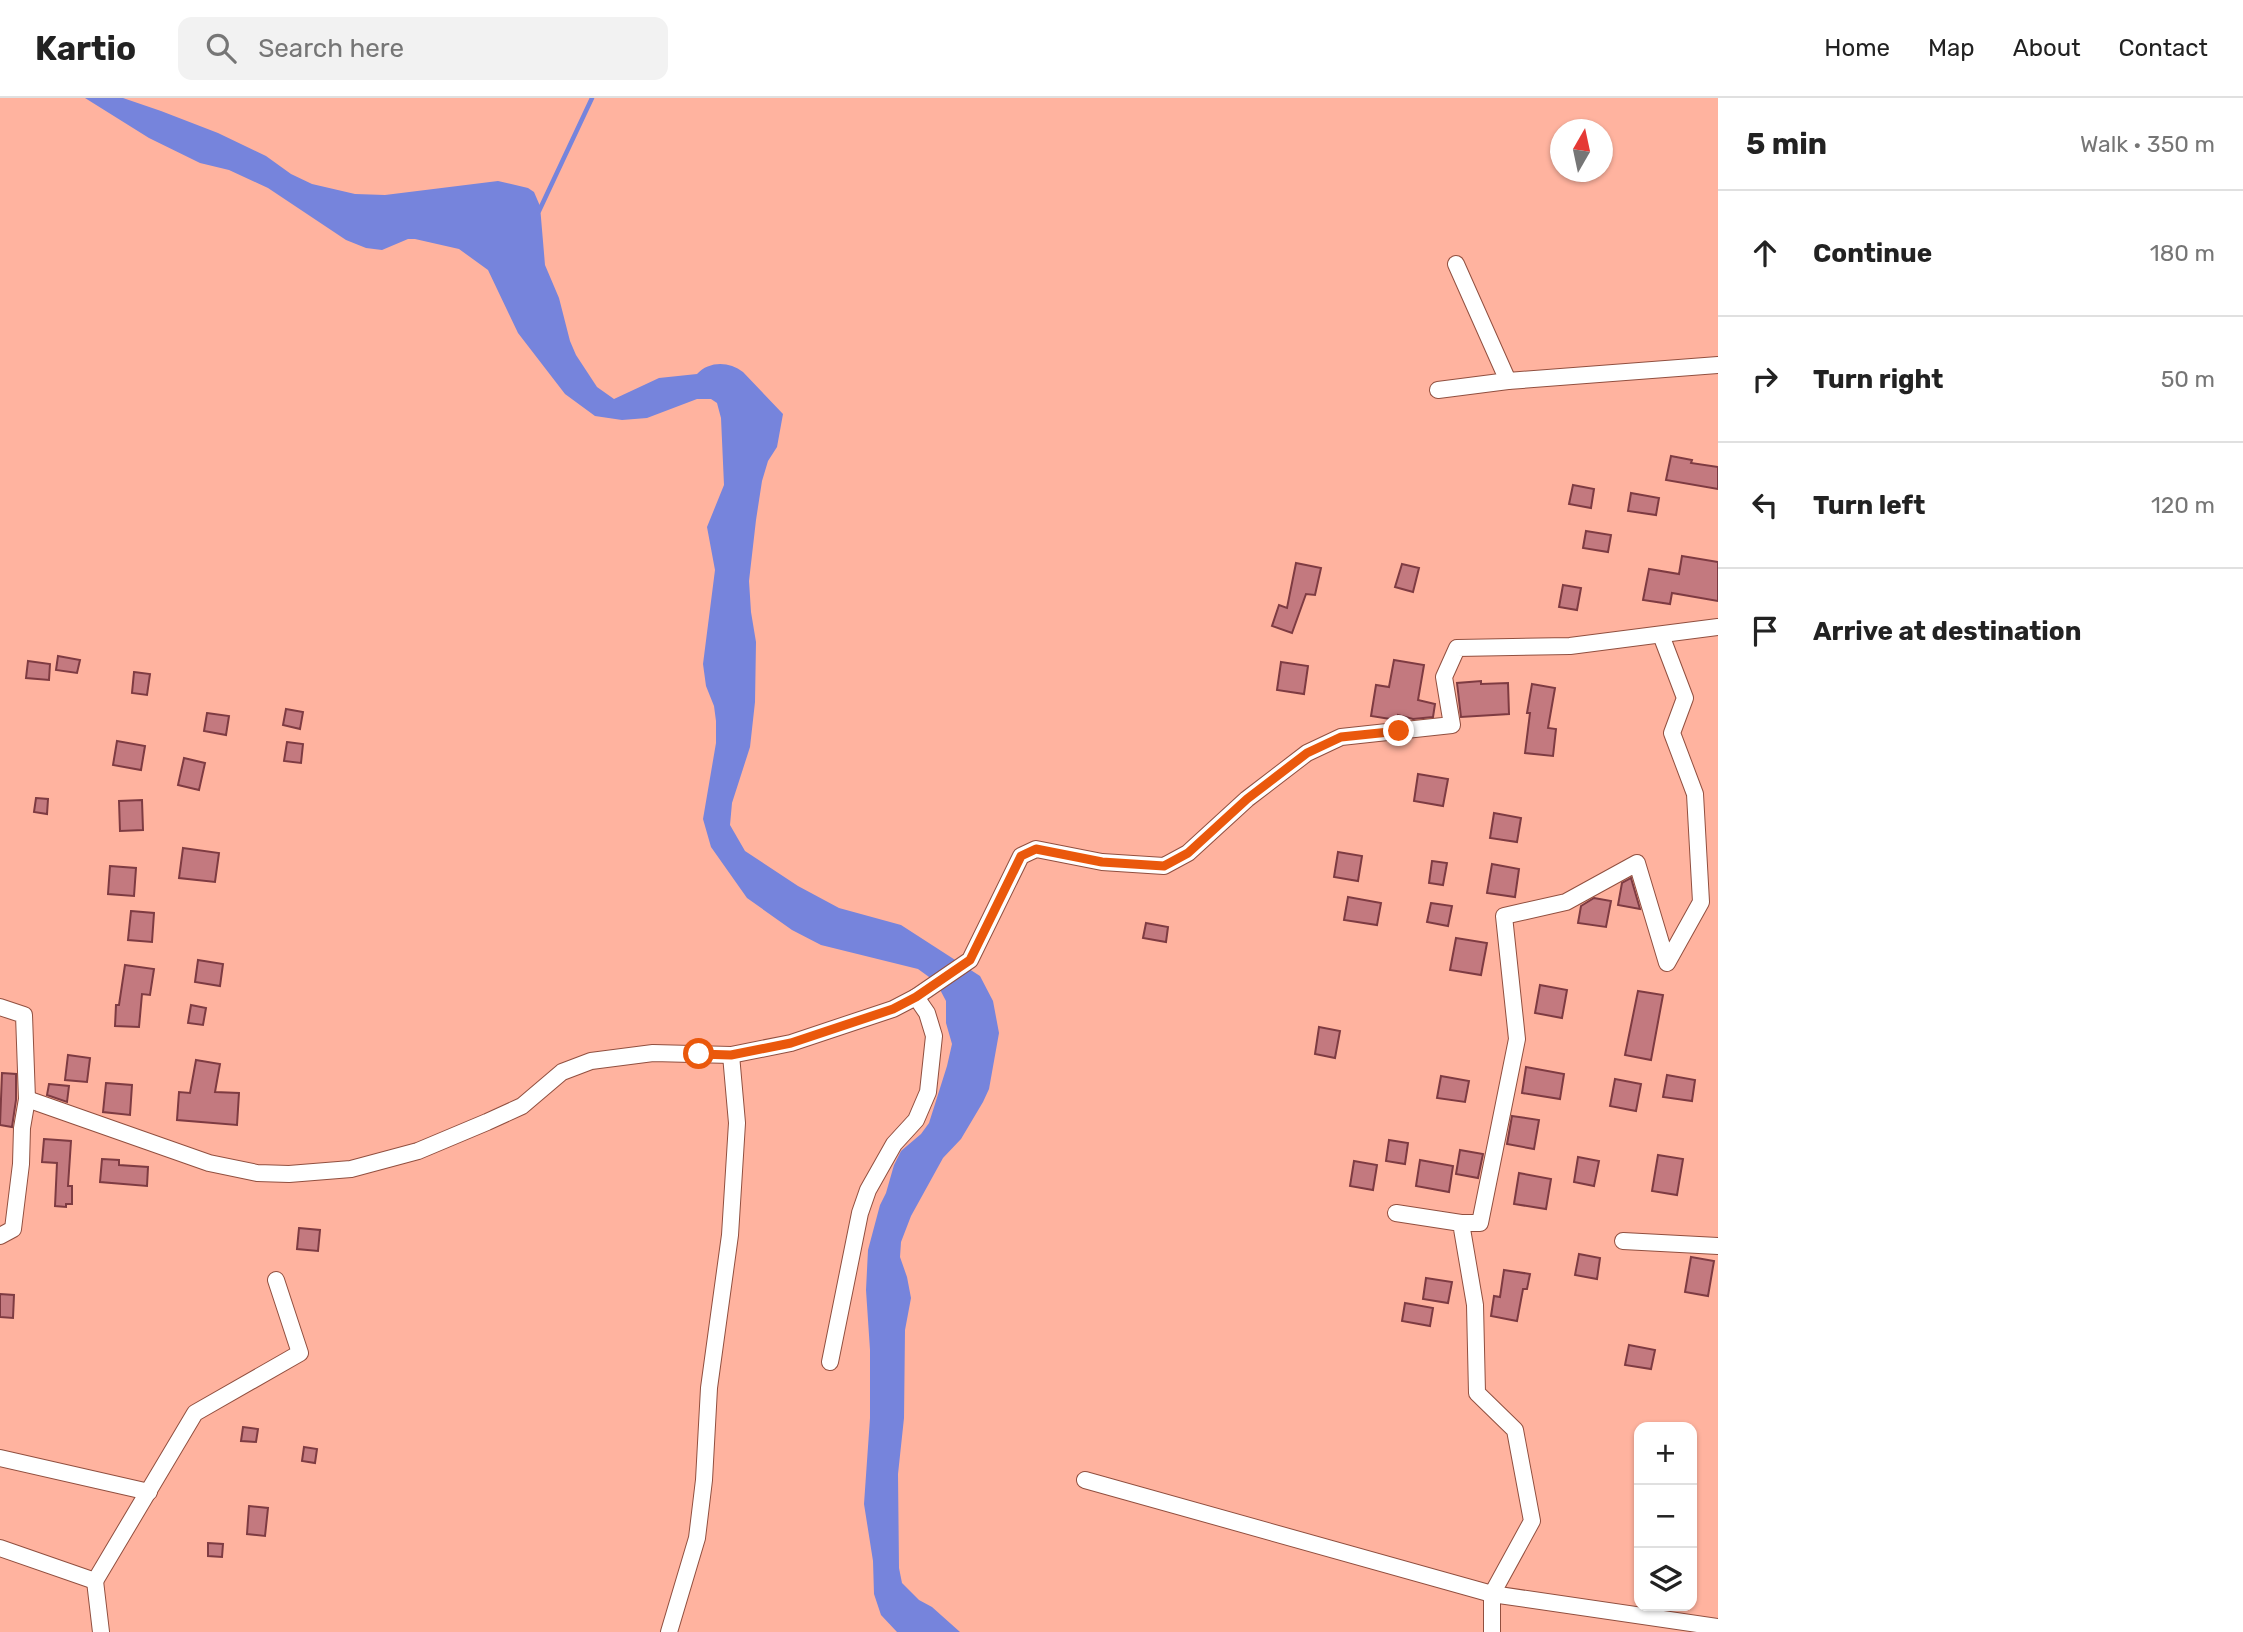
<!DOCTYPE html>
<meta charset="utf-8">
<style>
:root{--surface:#fff;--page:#f2f2f2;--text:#222;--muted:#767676;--line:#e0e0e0}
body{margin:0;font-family:Rubik,sans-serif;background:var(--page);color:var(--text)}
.controls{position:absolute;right:21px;bottom:21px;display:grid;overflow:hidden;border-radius:14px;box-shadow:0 2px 5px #0004}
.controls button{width:63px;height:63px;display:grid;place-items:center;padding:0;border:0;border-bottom:2px solid var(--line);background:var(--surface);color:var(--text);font:35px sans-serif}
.compass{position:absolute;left:1550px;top:21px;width:63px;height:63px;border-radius:50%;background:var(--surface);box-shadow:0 2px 5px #0004;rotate:9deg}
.stop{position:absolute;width:21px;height:21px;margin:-16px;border:5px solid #ea580c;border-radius:50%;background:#fff}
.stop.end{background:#ea580c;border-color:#fff;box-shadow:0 2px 7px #0008}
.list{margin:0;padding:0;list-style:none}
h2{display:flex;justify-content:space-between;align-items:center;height:91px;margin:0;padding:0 28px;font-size:30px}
h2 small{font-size:23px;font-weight:400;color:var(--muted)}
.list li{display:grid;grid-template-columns:46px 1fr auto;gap:21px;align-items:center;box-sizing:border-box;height:126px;padding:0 28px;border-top:2px solid var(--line)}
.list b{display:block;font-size:26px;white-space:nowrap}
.list em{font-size:23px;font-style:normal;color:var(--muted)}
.icon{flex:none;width:38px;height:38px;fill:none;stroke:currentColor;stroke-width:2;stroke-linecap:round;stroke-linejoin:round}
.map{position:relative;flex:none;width:1718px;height:1534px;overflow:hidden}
header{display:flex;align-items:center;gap:42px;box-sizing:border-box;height:98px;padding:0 35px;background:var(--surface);border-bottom:2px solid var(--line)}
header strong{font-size:33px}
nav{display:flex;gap:38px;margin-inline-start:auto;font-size:24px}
.search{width:490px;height:63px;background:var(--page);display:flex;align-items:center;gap:18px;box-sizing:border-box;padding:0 24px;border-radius:14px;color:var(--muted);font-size:26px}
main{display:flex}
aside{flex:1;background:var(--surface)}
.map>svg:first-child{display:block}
</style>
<header>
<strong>Kartio</strong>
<div class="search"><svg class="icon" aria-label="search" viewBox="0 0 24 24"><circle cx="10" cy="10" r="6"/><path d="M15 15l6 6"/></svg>Search here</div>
<nav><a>Home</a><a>Map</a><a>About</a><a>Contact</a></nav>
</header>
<main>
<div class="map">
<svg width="1718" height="1534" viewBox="0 0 1718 1534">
<rect width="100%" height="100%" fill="#ffb39f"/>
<path fill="#7684dc" d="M85,0H123L161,13L218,35L266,58L291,76L312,86L355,96L385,97L498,83L528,90L534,94L540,108L545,167L559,200L570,243L576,257L597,289L614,301L659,280L697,276C709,263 729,263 743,274L783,316L777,349L768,363L762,383L756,422L749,483L751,514L756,544L755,604L750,649L732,705L730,727L745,753L798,788L839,810L901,827L980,878L993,903L999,935L989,991L983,1004L961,1041L943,1060L911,1118L901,1144L900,1159L907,1179L911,1200L905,1232L904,1320L898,1376L899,1470L902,1485L919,1502L932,1509L960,1534H897L881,1517L874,1496L873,1463L864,1406L870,1320V1252L866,1192L868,1152L880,1107L886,1095L894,1067L901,1053L921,1036L929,1025L947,968L952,946L946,925V903L936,884L918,871L821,847L792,832L747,800L711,749L703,721L716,645V623L714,608L706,588L703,566L715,472L707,429L724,387L721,320L717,305L711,301H697L647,320L622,322L595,318L565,296L518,235L488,172L459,151L415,141H408L382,152L366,150L346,142L268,90L229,72L200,65L149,40Z"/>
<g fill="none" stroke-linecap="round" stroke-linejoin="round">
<polyline stroke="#7684dc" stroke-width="4.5" points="539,113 592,0"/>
</g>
<g fill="#c3797f" stroke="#7e3b42" stroke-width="2">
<polygon points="1671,358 1692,362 1691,365 1718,369 1718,391 1666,382"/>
<polygon points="1573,387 1594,391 1591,410 1569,406"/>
<polygon points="1631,395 1659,400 1656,417 1628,413"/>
<polygon points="1586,433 1611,437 1608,454 1583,450"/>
<polygon points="1682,458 1718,464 1718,503 1672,495 1670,506 1643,502 1649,471 1679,476"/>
<polygon points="1296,465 1321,470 1315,497 1306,496 1292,535 1272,528 1279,507 1287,510"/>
<polygon points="1402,466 1419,470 1413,494 1395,489"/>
<polygon points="1563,487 1581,490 1577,512 1559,509"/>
<polygon points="58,558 80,562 77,575 56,572"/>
<polygon points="1394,562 1424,567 1418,602 1435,606 1433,619 1413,621 1398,617 1397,622 1371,618 1376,587 1389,589"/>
<polygon points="28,563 50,566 49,582 26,580"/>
<polygon points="1281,564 1308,568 1304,596 1277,592"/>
<polygon points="134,574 150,576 147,597 132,595"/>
<polygon points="1481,583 1481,586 1508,585 1509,616 1461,619 1457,585"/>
<polygon points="1532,586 1555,590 1548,630 1556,631 1553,658 1525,655 1530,615 1527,615"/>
<polygon points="286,611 303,614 300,631 283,627"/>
<polygon points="207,615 229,618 226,637 204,633"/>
<polygon points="117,643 145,648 141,672 113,667"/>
<polygon points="287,644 303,646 301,665 284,663"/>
<polygon points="184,660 205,665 199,692 178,687"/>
<polygon points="1418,676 1448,681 1443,708 1414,703"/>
<polygon points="36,700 48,701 47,716 34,714"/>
<polygon points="142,702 143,732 120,733 119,703"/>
<polygon points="1494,715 1521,720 1517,744 1490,740"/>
<polygon points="183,750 219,755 215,784 179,780"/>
<polygon points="1338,754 1362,758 1358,783 1334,779"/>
<polygon points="1432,763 1447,765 1443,787 1429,785"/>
<polygon points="1492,766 1519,771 1515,799 1487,795"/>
<polygon points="110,768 136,770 134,798 108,796"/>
<polygon points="1631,780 1640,811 1618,807 1622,785"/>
<polygon points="1348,799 1381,805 1377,827 1344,822"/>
<polygon points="1594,800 1611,803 1606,829 1578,825 1581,808"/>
<polygon points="1431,805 1452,808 1448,828 1427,824"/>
<polygon points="131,813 154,815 152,844 128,842"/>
<polygon points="1146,825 1168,829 1166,844 1143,840"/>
<polygon points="1456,840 1487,845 1481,877 1450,872"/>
<polygon points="198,862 223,866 220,888 195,884"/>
<polygon points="125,867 154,871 150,897 142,896 139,929 115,928 116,907 119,907"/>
<polygon points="1540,887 1567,892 1562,920 1535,915"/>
<polygon points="1638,893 1663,897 1651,962 1625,957"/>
<polygon points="191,907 206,910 203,927 188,925"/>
<polygon points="1319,929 1340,933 1335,960 1315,956"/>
<polygon points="68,957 90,960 87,984 65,982"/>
<polygon points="196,962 220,966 215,994 239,995 237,1027 177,1022 179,994 190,995"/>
<polygon points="1526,969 1564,976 1560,1001 1522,995"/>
<polygon points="2,975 16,976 16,1002 12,1029 0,1027"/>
<polygon points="1667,977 1695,982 1692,1003 1663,999"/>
<polygon points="1441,978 1469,983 1465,1004 1437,1000"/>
<polygon points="1615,981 1641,986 1636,1013 1610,1008"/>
<polygon points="106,985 132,987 130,1017 103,1014"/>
<polygon points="49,986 69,988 67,1004 47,997"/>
<polygon points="1512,1018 1539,1022 1534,1051 1507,1046"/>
<polygon points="44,1041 71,1043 68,1088 72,1088 72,1106 66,1106 66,1109 55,1108 57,1065 42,1064"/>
<polygon points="1389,1042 1408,1045 1405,1066 1386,1063"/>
<polygon points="1460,1052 1483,1056 1478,1080 1456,1076"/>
<polygon points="1658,1057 1683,1061 1677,1097 1652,1093"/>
<polygon points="1578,1059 1599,1063 1594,1088 1574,1084"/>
<polygon points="102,1061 119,1062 119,1067 148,1069 147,1088 100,1084"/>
<polygon points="1420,1062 1453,1068 1449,1094 1416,1088"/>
<polygon points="1354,1063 1377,1067 1373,1092 1350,1088"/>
<polygon points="1519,1075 1551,1081 1546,1111 1514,1106"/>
<polygon points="299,1130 320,1132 318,1153 297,1151"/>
<polygon points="1579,1156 1600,1160 1597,1181 1575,1177"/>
<polygon points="1691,1159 1714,1163 1708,1198 1685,1194"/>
<polygon points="1504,1172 1530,1176 1527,1191 1523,1191 1517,1223 1491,1218 1494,1198 1500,1199"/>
<polygon points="1426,1180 1452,1184 1448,1205 1423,1201"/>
<polygon points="0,1196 14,1197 13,1220 0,1219"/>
<polygon points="1405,1205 1433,1210 1430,1228 1402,1223"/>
<polygon points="1629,1247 1655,1252 1651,1271 1625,1267"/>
<polygon points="243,1329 258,1331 256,1344 241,1343"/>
<polygon points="304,1349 317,1351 315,1365 302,1363"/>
<polygon points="249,1408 268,1410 265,1438 247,1436"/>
<polygon points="208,1445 223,1446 222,1459 208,1458"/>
</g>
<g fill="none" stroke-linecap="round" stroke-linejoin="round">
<defs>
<g id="minor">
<polyline points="1456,166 1508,283"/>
<polyline points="1438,292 1508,283 1718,267"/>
<polyline points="0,909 24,917 27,1001 22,1030 21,1066 13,1131 0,1138"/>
<polyline points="27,1001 209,1065 257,1075 289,1076 351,1071 418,1053 487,1024 522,1008 562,974 591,963 653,955 731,957 791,945 893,911 916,899 970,862 1021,758 1036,751 1102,764 1164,768 1188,755 1247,701 1307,655 1341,639 1452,627 1444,579 1457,550 1570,548 1718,529"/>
<polyline points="1396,1115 1461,1125 1475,1207 1477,1295 1515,1332 1532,1423 1492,1496 1492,1534"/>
<polyline points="1461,1125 1480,1125 1517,941 1504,818 1566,804 1637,765 1667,865 1701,804 1695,696 1672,635 1685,600 1661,537"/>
<polyline points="1623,1143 1718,1148"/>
<polyline points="830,1264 860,1115 868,1092 894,1046 916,1022 928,994 934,938 927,915 916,899"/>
<polyline points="0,1360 149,1394"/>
<polyline points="1085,1382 1492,1496 1718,1529"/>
<polyline points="0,1450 95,1483 195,1315 300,1255 276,1182"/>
<polyline points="95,1483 101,1534"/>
<polyline points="669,1534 697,1440 704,1382 709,1290 730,1137 737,1025 731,957"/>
</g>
</defs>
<use href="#minor" stroke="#914f3f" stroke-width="18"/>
<use href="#minor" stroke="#fff" stroke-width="16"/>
</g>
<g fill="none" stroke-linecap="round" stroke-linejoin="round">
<polyline stroke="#ea580c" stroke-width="9" points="699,956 731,957 791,945 893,911 916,899 970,862 1021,758 1036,751 1102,764 1164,768 1188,755 1247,701 1307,655 1341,639 1399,633"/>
</g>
</svg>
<div class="controls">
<button>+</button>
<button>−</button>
<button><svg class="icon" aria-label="layers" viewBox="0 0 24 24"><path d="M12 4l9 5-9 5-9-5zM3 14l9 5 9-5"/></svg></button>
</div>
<svg class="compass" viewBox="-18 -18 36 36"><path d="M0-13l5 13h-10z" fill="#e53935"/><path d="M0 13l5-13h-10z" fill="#767676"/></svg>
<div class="stop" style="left:699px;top:956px"></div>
<div class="stop end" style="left:1399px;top:633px"></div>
</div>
<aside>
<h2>5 min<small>Walk · 350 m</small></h2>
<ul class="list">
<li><svg class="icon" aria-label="ahead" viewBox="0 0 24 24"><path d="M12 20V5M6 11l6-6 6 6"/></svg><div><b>Continue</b></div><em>180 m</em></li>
<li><svg class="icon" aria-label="right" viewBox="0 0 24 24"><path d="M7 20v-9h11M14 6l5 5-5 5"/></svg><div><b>Turn right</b></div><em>50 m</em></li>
<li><svg class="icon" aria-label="left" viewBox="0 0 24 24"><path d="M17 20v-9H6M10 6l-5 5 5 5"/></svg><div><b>Turn left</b></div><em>120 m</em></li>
<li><svg class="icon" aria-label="arrive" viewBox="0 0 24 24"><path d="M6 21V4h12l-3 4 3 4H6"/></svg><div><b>Arrive at destination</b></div></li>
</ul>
</aside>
</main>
